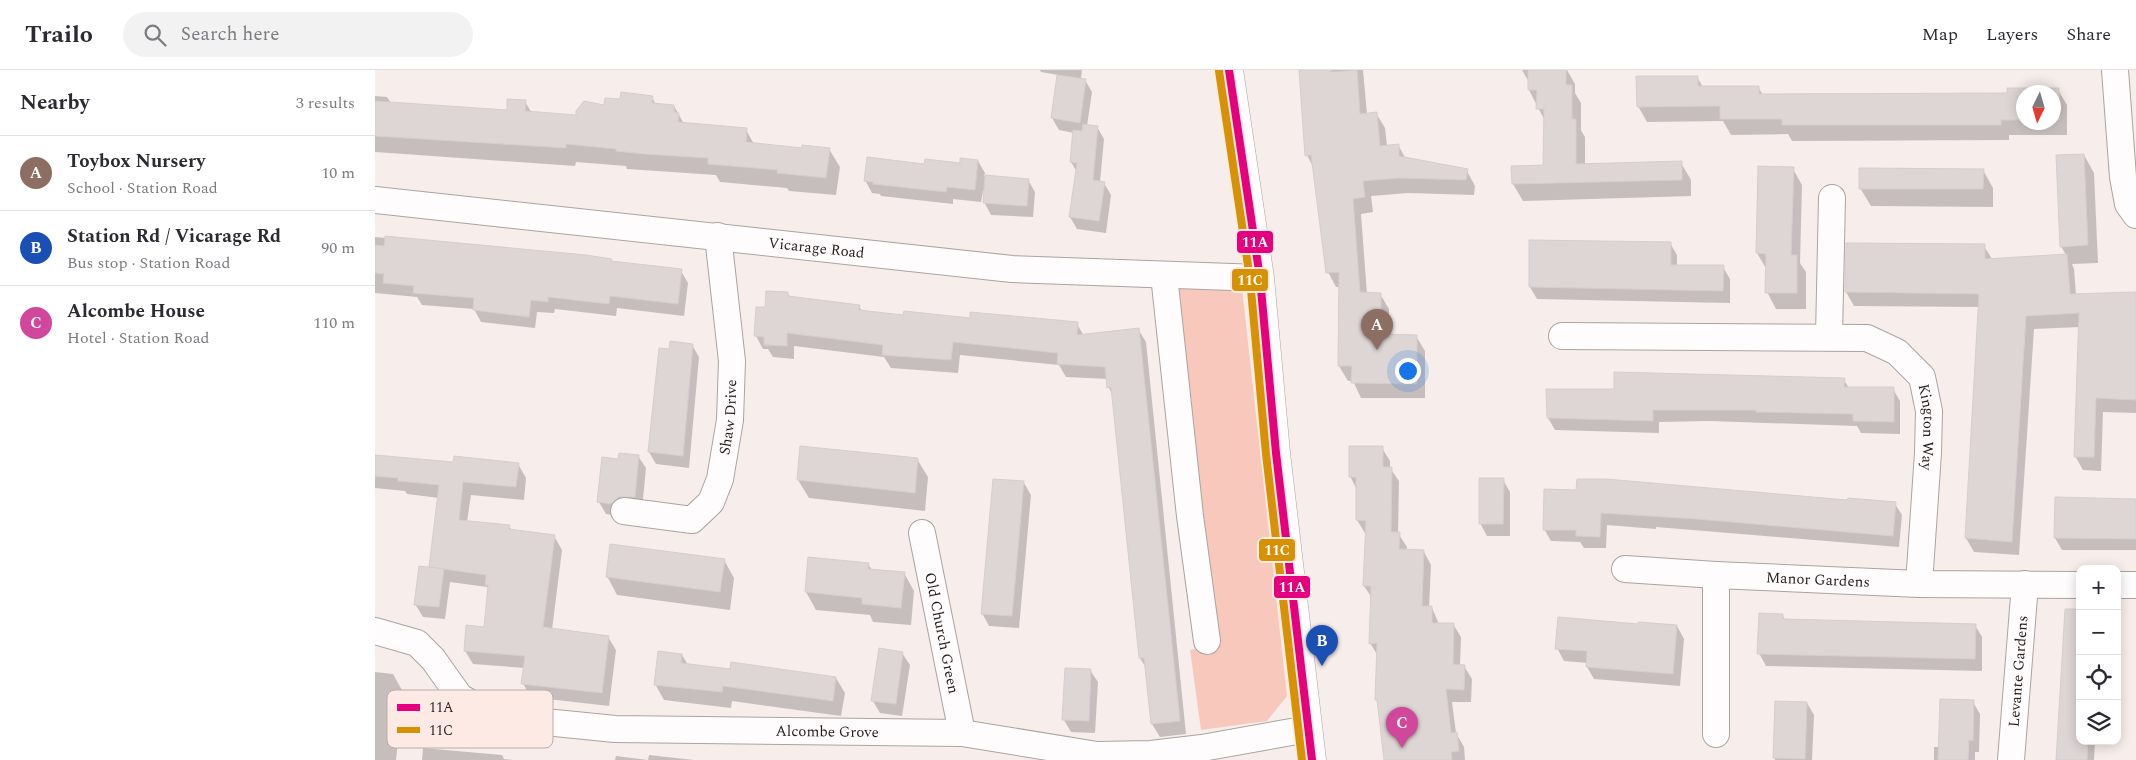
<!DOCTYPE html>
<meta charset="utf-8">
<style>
:root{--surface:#fff;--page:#f2f2f3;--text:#2b2b33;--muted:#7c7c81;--line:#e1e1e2;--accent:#d93025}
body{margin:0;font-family:Spectral,serif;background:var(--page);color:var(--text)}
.controls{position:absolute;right:15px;bottom:15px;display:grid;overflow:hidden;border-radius:10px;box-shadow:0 2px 12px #0003}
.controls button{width:45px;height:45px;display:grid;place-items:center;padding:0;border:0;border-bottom:1px solid var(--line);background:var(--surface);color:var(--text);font:25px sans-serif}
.compass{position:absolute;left:1641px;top:15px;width:45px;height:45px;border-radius:50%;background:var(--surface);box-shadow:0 2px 12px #0003;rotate:185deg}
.you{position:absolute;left:1032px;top:300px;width:18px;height:18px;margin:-12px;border:4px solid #fff;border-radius:50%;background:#1a73e8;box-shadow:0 0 0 8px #1a73e833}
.badge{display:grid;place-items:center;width:32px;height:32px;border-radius:50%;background:var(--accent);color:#fff;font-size:16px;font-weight:700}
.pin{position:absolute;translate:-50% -41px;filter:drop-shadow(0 1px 2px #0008)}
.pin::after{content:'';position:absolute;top:26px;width:18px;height:15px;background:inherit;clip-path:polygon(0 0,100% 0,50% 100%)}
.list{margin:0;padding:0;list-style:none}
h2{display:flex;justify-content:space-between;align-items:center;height:65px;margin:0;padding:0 20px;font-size:21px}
h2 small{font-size:16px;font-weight:400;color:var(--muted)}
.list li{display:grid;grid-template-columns:32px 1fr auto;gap:15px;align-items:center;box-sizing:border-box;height:75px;padding:0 20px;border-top:1px solid var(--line)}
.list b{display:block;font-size:19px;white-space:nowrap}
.list p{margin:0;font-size:16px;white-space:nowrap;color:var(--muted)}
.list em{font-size:16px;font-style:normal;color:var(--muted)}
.icon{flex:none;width:28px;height:28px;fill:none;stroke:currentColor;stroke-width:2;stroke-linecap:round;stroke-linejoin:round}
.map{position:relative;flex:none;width:1761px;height:690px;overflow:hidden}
header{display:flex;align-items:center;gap:30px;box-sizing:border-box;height:70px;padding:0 25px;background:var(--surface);border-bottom:1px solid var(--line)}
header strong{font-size:24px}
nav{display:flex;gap:28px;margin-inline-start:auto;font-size:18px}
.search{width:350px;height:45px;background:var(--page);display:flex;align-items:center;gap:12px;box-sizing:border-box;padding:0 18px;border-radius:28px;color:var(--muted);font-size:19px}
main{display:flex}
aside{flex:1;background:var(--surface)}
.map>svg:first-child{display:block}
</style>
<header>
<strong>Trailo</strong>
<div class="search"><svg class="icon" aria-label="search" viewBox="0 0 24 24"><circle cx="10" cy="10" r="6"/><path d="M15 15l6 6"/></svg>Search here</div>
<nav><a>Map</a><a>Layers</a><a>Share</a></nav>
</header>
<main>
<aside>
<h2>Nearby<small>3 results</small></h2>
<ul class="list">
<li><span class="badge" style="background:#8d6e63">A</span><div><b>Toybox Nursery</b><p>School · Station Road</p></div><em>10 m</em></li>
<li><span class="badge" style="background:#1a4fb4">B</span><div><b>Station Rd / Vicarage Rd</b><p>Bus stop · Station Road</p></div><em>90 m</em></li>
<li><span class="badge" style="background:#d1479c">C</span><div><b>Alcombe House</b><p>Hotel · Station Road</p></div><em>110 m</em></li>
</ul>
</aside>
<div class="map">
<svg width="1761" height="690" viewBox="0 0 1761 690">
<rect width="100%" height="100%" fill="#f7eeeb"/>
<polygon fill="#f8c8bd" points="798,217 867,218 912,626 892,651 826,660 815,580 846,574"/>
<g fill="#0003" fill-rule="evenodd">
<polygon points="665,0 707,0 706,9 710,10 717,22 712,56 722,57 729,69 725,112 729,113 736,125 731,163 702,159 695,147 702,102 696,92 699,63 684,60 677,48 683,5 666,2"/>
<polygon points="926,0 988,0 992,44 1001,43 1010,58 1012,76 1023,75 1031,89 1092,101 1100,116 1099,125 1033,123 996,126 998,142 986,144 992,224 1005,224 1014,239 1014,266 1041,266 1050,281 1050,328 986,328 978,311 973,311 964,296 965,217 961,217 953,202 939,99 932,85"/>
<polygon points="1147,0 1192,0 1200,14 1200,23 1206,33 1206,60 1210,67 1210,95 1306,93 1316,110 1316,126 1148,131 1138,114 1170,96 1170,51 1154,20 1154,12"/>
<path d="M1322,7L1328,17H1383L1388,25L1633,24V19L1683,20L1692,35V65H1634V70L1417,71L1413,64L1356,65L1348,51L1272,52L1263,36ZM1648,22H1678V52H1648Z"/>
<polygon points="0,26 12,27 16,33 133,42 150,32 157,43 202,46 247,30 277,27 281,35 299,36 309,54 371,60 379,74 428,79 454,79 465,97 461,125 414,121 412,118 345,112 341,105 252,99 251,96 201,92 200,96 0,82"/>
<polygon points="1709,85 1719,103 1723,193 1697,194 1699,199 1701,225 1761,223 1761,343 1728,342 1726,401 1708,400 1700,386 1705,257 1659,259 1644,485 1599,482 1591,468 1604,237 1479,236 1471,222 1472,175 1609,176 1617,189 1691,185 1686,176"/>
<polygon points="603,91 610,103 609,106 653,110 660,122 658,147 616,145 609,132 610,121 608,121 606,132 578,129 578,134 506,126 505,124 497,123 490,110 550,95 586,94"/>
<polygon points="1385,98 1418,99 1427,115 1425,193 1431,202 1431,239 1401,239 1392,222 1392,200 1382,183"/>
<polygon points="1608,100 1618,118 1618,137 1496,136 1485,118"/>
<polygon points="0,167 210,186 236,190 238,193 306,201 313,213 309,246 242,238 241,246 180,239 179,243 162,242 160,258 106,252 99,239 47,235 42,227 0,223"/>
<polygon points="1295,173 1302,185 1302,196 1348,197 1355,209 1355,233 1162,229 1155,217"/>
<polygon points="413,224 415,227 484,236 487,241 530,247 702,254 709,266 763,259 771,272 811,664 785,667 777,654 771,598 765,588 738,326 734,318 733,309 691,307 684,295 585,285 583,303 516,298 509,287 419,276 419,289 398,287 393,279 388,279 381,266 391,238"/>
<polygon points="317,275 324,287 314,398 281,394 274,382 295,281"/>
<polygon points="1469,310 1474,318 1518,319 1525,331 1525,364 1486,363 1482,356 1335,351 1284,352 1284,363 1180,360 1173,348 1240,321"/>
<polygon points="1007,378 1015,391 1015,398 1024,411 1023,463 1032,477 1031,481 1049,482 1056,495 1054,538 1057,538 1064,554 1078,554 1086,567 1085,596 1089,596 1097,609 1096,632 1077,632 1081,663 1089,677 1090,690 1010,690 1004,634 1001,630 1003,586 995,573 997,528 989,516 992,463 990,463 982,450 982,420 975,406"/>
<polygon points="0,386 80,394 143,394 151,408 149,430 96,425 92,452 134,456 137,461 179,466 187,480 177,560 233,567 241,580 234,636 155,627 148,613 150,598 98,594 90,581 110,558 114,520 112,517 75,512 70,549 48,547 40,534 56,499 64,428 32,424 30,421 0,418"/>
<polygon points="263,386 271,398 267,439 243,446 231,444 224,432 244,390"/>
<polygon points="542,389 553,407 550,441 434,428 423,410"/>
<polygon points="1128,410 1135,422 1135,466 1112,466 1105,453"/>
<polygon points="649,413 656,425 644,558 614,556 607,543"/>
<polygon points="1171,420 1520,434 1527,445 1524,477 1281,457 1281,459 1232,455 1231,478 1209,478 1205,472 1176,471 1169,459"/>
<polygon points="1681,428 1761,430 1761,480 1687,480 1680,468"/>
<polygon points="349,490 359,508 355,540 242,525 232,506"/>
<polygon points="493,494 497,500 529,503 539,521 536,555 498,552 495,545 441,540 431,522"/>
<polygon points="1407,545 1411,551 1600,555 1607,567 1607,601 1391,596 1384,583"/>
<polygon points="1264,555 1302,556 1309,569 1305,616 1219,609 1212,597 1213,593 1189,591 1182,578"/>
<polygon points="1742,566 1744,568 1742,585"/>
<polygon points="527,583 535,595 527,646 505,643 498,631"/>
<polygon points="307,585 313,595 461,608 470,623 466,646 357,631 356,638 289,630 280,614"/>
<polygon points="715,600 723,612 720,663 696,662 689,650"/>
<polygon points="0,602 18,604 28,622 21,690 0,690"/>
<polygon points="1598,632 1605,644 1604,682 1600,682 1600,690 1559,690 1559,677 1565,677"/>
<polygon points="1432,633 1439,645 1437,690 1400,690 1399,687"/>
<polygon points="1705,671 1720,671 1719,690 1682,690"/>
<polygon points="48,678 127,685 129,689 138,690 47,690"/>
<polygon points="274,685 319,690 273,690"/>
<polygon points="241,686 273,690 240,690"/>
</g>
<g fill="#ddd6d4" stroke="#d5cecc">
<polygon points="924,0 956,0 956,2 982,0 985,44 1002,42 1005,76 1024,74 1024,86 1093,99 1091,110 1024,108 988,111 990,127 978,129 985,222 1006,223 1006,264 1042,265 1042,314 976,313 977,296 963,296 964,202 951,203 936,85 930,86"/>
<polygon points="1153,0 1191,0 1191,15 1197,15 1197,49 1201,49 1201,94 1307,91 1307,110 1137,114 1136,96 1168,95 1169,39 1161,39 1162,20 1153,20"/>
<polygon points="682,5 711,9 705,53 676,48"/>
<polygon points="1261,6 1323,6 1323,16 1384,16 1384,24 1632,23 1632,18 1684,18 1684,50 1678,50 1678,22 1648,22 1648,50 1626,50 1626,55 1407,55 1407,49 1345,49 1345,36 1262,37"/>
<polygon points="246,22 278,26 277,33 299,35 299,42 304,43 303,52 372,58 371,72 427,78 427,75 455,78 451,108 402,103 403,100 333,94 333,88 269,84 241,81 241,79 191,74 191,78 0,66 0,31 132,40 132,29 151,30 150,41 201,45 201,41 209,31 229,35 230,28 245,29"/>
<polygon points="708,54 723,56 718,110 730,112 724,151 694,147 702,93 695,92 698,60 707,61"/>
<polygon points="1709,84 1713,175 1685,177 1681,85"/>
<polygon points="492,87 549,94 550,89 585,93 585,88 603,90 600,120 572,117 571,122 498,114 498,112 489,111"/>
<polygon points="1383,96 1419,97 1416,185 1422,185 1422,223 1390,223 1391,184 1381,183"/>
<polygon points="1484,98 1609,99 1608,119 1484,119"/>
<polygon points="610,105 654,109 652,136 608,133"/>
<polygon points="10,166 211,185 237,189 236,191 307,199 303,234 235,226 234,234 173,227 173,232 156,230 154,247 98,240 99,228 38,223 39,216 8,213 9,204 0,203 0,175 9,176"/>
<polygon points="1154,170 1296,172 1296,195 1349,195 1348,221 1154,217"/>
<polygon points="1471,173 1610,174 1610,189 1692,184 1695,224 1761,222 1761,330 1721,328 1719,387 1699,387 1704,243 1651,246 1637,472 1590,468 1604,224 1470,222"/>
<polygon points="391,221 413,222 413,226 485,235 484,240 528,245 529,241 595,248 595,242 703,252 702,265 764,258 805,651 776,654 769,588 764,588 736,317 732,318 730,297 682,294 683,283 578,272 576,290 507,285 508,275 412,263 412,276 389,275 389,267 379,266 381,237 390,237"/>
<polygon points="295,271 318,274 308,386 273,382 284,278 294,279"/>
<polygon points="1239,302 1470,308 1469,317 1519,317 1519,352 1478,351 1478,344 1381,342 1381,340 1278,340 1278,351 1172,348 1171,319 1239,319"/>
<polygon points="425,376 543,388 540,423 422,410"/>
<polygon points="974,376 1008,376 1008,397 1017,397 1016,462 1025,462 1024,479 1049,480 1047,536 1057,536 1057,553 1079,553 1078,594 1090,595 1089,620 1071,619 1076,663 1082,662 1084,681 1076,682 1077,690 1009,690 1002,630 1000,630 1002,573 994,574 996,516 988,516 991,451 981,450 981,407 974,407"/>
<polygon points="244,383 264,385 260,427 244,427 236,434 222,432 227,387 243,389"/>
<polygon points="0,385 78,392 79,386 144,393 141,417 88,412 84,450 135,455 134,459 180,465 168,557 234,566 227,623 146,614 150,586 89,581 91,555 109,557 113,515 110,515 111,505 54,497 64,415 23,411 23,408 0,406"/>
<polygon points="1104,408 1129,408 1128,454 1104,454"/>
<polygon points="618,409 649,411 637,546 606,544"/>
<polygon points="1202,409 1231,409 1472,430 1473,428 1521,432 1518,466 1322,449 1226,443 1225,467 1201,466 1201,460 1168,460 1169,419 1201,420"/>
<polygon points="1680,427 1761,429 1761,469 1679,468"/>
<polygon points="235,474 350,489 345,522 231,507"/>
<polygon points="433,487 494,493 493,499 530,502 526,538 487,534 487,528 430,522"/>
<polygon points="44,496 69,499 64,537 39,535"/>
<polygon points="1690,539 1705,539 1705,671 1713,671 1712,690 1681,690"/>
<polygon points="1384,543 1408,544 1408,549 1601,554 1600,589 1382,584"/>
<polygon points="1183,547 1263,554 1263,552 1302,555 1298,604 1211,597 1212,581 1180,579"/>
<polygon points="504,578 528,582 521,634 496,631"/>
<polygon points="283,581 307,584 306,593 355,599 356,592 461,607 458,631 348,616 347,622 279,615"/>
<polygon points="690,598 716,599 714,651 687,650"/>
<polygon points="1565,629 1599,630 1598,671 1594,670 1593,690 1563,690"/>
<polygon points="1400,631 1432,632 1430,689 1398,688"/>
</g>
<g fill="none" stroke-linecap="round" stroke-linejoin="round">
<defs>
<g id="minor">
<polyline points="1740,0 1748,107 1753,134 1761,145"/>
<path id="s1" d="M0,130L637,199L885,208"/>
<polyline points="789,205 815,446 832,571"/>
<path id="s2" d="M1187,266L1492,268L1522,282L1547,307L1554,341L1553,383L1544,514"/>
<polyline points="1454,266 1457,128"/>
<path id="s3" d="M249,441L317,450L336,432L345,409L355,350L357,291L343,166"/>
<path id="s4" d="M547,463L587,663"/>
<polyline points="1250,499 1341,505"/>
<polyline points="1742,515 1761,515"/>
<path id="s5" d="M0,561L42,573L58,589L85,627L101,636L131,646L180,653L240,659L587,663L722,685L776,684L827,678L933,659"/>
<path id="s6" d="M1341,664V505L1544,514L1705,515"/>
<path id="s7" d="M1636,690L1650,514"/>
</g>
<polyline id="primary" points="854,0 885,208 901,383 937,690"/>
</defs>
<use href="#minor" stroke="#aba3a1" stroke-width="28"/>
<use href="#primary" stroke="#aba3a1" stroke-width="29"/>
<use href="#minor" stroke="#fefcfc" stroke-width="26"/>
<use href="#primary" stroke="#fefcfc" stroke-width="28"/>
<defs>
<polyline id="bus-1" points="854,0 885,208 901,383 937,690"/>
<polyline id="bus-2" points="844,1 875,209 891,384 927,690"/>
</defs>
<use href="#bus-1" stroke="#fdeae5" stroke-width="11"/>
<use href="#bus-2" stroke="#fdeae5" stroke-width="11"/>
<use href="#bus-1" stroke="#e5007d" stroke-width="8"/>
<use href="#bus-2" stroke="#d79104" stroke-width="8"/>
</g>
<g text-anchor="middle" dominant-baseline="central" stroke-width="5" stroke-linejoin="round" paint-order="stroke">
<g font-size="15" fill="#241d1c" stroke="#fdeae5">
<text stroke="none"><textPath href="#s1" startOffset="444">Vicarage Road</textPath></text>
<text stroke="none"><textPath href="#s3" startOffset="182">Shaw Drive</textPath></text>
<text stroke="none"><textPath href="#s2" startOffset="424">Kington Way</textPath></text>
<text stroke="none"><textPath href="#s6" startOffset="261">Manor Gardens</textPath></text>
<text stroke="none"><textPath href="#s4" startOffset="102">Old Church Green</textPath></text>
<text stroke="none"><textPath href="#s7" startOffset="89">Levante Gardens</textPath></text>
<text stroke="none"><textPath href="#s5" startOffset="485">Alcombe Grove</textPath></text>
</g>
</g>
<rect x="12" y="620" width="166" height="58" rx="8" fill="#fdeae5" stroke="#bcaca9" stroke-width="1"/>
<rect x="22" y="634" width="23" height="7" fill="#e5007d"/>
<rect x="22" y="657" width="23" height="6" fill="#d79104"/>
<g font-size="14" fill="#241d1c">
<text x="54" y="642">11A</text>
<text x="54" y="665">11C</text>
</g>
<g stroke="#fdeae5" stroke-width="2">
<rect x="861" y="160" width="38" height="24" rx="5" fill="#e5007d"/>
<rect x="856" y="198" width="38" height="24" rx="5" fill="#d79104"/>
<rect x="883" y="468" width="38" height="24" rx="5" fill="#d79104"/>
<rect x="898" y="505" width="38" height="24" rx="5" fill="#e5007d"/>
</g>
<g font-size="14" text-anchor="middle" font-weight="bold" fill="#fff">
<text x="880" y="177">11A</text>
<text x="875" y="215">11C</text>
<text x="902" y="485">11C</text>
<text x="917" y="522">11A</text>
</g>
</svg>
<div class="controls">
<button>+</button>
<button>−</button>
<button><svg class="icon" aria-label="locate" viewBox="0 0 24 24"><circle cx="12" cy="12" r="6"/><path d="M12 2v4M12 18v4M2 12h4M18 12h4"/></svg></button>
<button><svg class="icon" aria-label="layers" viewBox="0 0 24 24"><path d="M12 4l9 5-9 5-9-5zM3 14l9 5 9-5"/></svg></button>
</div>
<svg class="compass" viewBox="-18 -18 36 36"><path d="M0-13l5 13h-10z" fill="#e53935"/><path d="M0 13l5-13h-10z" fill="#7c7c81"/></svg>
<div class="you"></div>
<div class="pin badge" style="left:1002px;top:280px;background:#8d6e63">A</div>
<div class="pin badge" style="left:947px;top:596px;background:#1a4fb4">B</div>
<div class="pin badge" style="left:1027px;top:678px;background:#d1479c">C</div>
</div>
</main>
